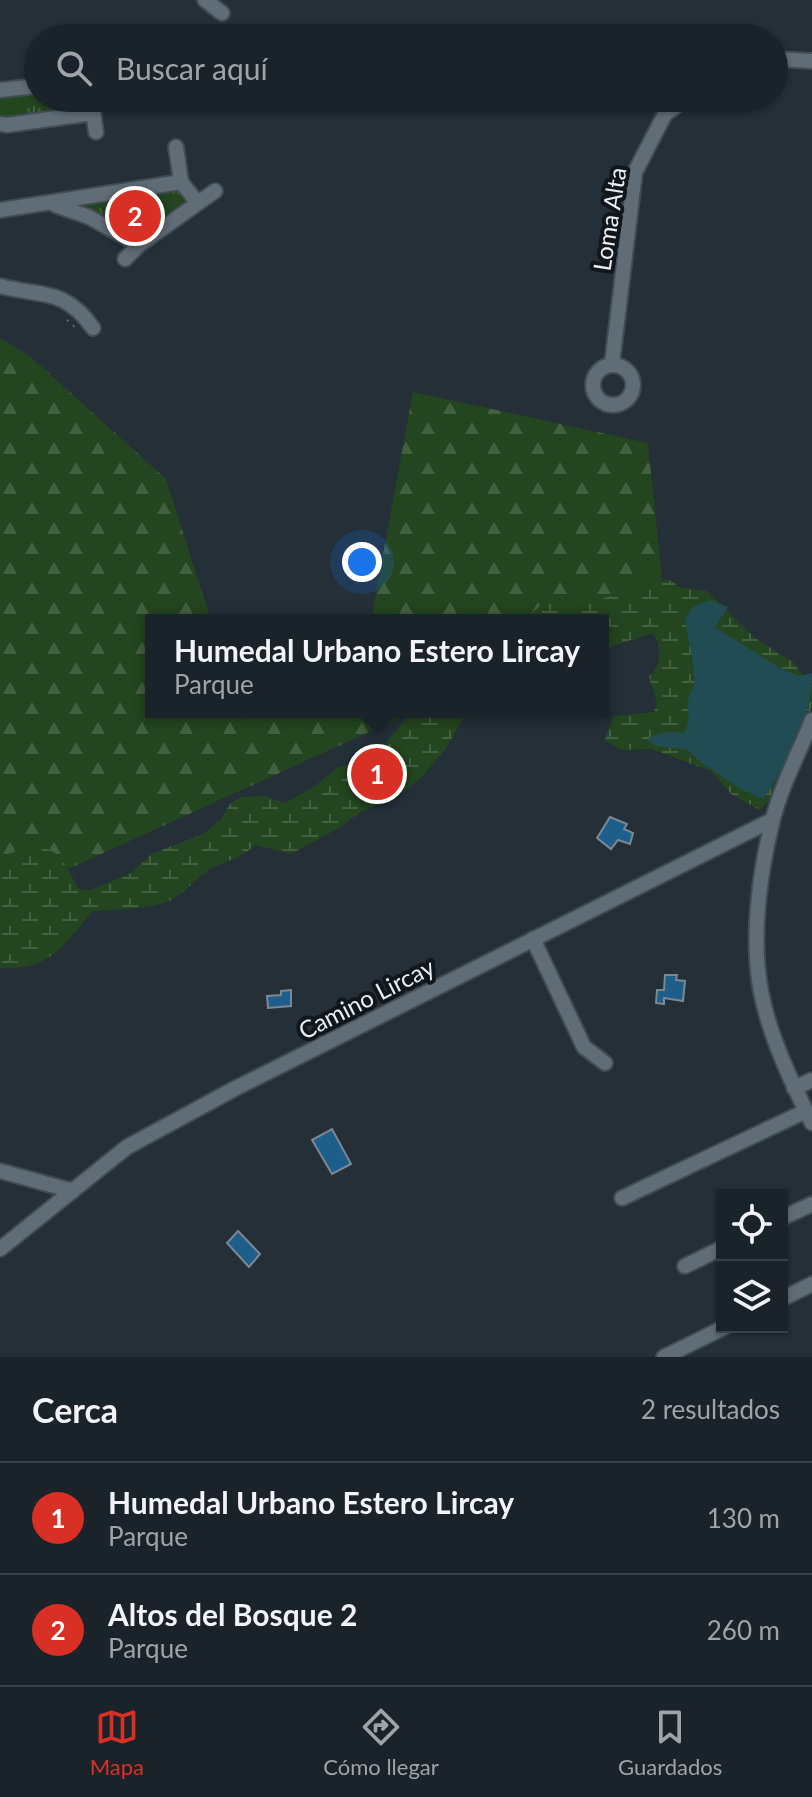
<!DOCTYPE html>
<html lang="es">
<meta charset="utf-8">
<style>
:root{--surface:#1b232a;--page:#242b32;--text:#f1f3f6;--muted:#a0a4a8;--line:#394047;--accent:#d93025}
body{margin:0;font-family:Lato,sans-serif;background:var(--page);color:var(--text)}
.controls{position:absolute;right:24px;bottom:24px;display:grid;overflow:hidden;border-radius:0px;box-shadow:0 2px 6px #0004}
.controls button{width:72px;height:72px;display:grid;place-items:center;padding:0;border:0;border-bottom:2px solid var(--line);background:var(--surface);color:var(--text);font:40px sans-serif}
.you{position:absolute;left:362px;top:562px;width:28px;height:28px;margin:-20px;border:6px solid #fff;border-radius:50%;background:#1a73e8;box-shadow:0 0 0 12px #1a73e833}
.badge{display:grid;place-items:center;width:52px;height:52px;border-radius:50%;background:var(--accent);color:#fff;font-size:26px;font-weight:700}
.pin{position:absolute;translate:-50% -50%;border:4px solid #fff;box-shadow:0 2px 8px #0006}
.popup{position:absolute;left:145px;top:614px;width:464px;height:104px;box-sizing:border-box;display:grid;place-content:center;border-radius:0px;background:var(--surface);filter:drop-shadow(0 2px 6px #0005);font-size:26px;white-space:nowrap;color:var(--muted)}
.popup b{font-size:30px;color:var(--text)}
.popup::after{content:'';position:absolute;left:50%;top:100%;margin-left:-16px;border:16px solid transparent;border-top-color:var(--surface)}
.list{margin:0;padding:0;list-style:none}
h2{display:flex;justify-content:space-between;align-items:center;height:104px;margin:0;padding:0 32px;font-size:34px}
h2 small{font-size:26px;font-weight:400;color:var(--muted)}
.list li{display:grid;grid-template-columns:52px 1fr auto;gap:24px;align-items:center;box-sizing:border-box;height:112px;padding:0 32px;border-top:2px solid var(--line)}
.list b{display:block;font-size:30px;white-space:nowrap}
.list p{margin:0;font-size:26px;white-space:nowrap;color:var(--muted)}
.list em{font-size:26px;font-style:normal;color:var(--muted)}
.icon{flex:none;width:44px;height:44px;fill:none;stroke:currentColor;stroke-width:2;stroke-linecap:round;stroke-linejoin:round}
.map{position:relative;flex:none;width:812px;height:1357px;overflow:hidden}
.search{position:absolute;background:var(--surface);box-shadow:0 2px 6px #0004;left:24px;right:24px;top:24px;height:88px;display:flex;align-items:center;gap:20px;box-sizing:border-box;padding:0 28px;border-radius:44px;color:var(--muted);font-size:30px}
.sheet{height:328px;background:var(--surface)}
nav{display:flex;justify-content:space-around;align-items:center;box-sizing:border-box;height:112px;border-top:2px solid var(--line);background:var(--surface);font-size:22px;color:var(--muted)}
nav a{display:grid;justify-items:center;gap:4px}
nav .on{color:var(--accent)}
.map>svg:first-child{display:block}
</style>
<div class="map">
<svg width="812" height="1357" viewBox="0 0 812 1357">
<defs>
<pattern id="forest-firs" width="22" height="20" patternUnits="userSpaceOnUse" patternTransform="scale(2)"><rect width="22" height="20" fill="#23451f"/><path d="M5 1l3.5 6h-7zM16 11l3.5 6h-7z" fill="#436040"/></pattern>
<pattern id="wetland-marsh" width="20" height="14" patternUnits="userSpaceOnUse" patternTransform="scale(2)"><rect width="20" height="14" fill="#23451f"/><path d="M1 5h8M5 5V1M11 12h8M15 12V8" fill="none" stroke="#436040"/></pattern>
<pattern id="park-tufts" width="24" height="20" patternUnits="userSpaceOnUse" patternTransform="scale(2)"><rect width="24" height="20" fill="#23451f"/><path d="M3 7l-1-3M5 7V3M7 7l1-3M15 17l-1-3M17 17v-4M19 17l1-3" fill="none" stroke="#436040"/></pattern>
</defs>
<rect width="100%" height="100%" fill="#242f38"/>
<g fill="url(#forest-firs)">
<polygon points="0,338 31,357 166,479 211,620 151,620 151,712 239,712 242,719 264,712 413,712 0,900"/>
<polygon points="413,392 648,443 664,598 603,620 371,620"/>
</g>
<g fill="url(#wetland-marsh)">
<path d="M657,580L673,581L678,587L707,591L755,638L793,662L804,677H812V706L774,796L760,810L731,794L711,771L651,749L621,750L605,740L613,716L654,712L657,704L649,676C663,666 661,646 653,633L603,649V620H524L552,596L587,604Z"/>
<path d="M411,712H466L447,747L422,777L393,800L362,811L339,828L291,854L255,845C240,859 229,860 212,868C197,877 187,891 173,899C155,909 114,910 93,911C63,945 51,971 0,968V857C45,840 58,843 78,889L90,890L131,873L151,854L203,834L220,820L230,804L241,797L265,796L285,803L312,788L337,768L368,757L387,742Z"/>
</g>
<g fill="url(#park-tufts)">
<polygon points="38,92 38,98 86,98 87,109 7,120 0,118 0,96"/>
<polygon points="178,189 188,201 139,237 85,205"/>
</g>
<path fill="#224c54" d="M710,600L728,607L715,627L783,670L800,676L812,673C812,718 788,762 763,799L741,789L703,764L686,749L656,746L647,740C657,732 671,731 683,733C692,721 687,716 688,702C688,696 693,690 694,684C696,666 687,638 685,619L693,607Z"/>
<g fill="#1e5e8b" stroke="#7b8893" stroke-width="2">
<polygon points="610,817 627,824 624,829 633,833 630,844 618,840 611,849 597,838"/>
<polygon points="665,975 677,975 676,980 685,981 683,1001 664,998 664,1004 656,1003 657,990 664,990"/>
<polygon points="291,990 291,1006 268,1008 267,996 281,995 281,991"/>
<polygon points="332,1129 351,1164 332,1174 312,1140"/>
<polygon points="238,1231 260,1254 249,1267 227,1243"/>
</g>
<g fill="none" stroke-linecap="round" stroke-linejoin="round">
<defs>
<g id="minor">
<polyline points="205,0 222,13"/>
<polyline points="774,59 812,61"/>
<polyline points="0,90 38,86"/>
<polyline points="91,98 96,132"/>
<polyline points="0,124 7,125 93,113"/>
<polyline points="176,147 181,182 197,202"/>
<polyline points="55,205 89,217 139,245"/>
<polyline points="0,210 181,182"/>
<polyline points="125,259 139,245 215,191"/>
<path d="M0,286C41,297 64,287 93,328"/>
<polyline points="612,364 635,172 665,114 687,98"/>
<circle cx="613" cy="385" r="20"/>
<path d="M812,720C799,753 780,788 772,823C759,875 751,939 761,992C770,1038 792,1083 812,1123"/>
<polyline points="533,939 584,1047 605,1063"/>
<polyline points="794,1088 812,1080"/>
<polyline points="0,1171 73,1191"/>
<polyline points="622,1198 806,1111"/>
<polyline points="782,1218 812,1204"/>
<polyline points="0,1249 127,1147 234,1089 772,820"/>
<polyline points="685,1266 722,1248"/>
<polyline points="782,1299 812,1284"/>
<polyline points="664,1357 725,1327"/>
</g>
</defs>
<use href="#minor" stroke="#414b52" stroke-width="18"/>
<polyline stroke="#656f77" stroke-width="2" stroke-dasharray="2 6" stroke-linecap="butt" points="67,320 77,329"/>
<use href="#minor" stroke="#606d77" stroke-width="14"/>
</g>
<g text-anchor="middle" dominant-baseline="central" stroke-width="8" stroke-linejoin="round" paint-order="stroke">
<g font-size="24" fill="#e7eff5" stroke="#11161b">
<text transform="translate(609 219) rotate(-81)">Loma Alta</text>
<text transform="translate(366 998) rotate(-27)">Camino Lircay</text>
</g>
</g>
</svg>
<div class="controls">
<button><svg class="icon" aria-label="locate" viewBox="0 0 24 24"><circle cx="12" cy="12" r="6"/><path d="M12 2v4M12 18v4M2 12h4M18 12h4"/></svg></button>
<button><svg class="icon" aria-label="layers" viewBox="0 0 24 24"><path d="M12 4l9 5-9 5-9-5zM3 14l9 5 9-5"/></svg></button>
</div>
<div class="you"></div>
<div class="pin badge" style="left:377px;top:774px">1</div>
<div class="popup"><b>Humedal Urbano Estero Lircay</b>Parque</div>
<div class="pin badge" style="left:135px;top:216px">2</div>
<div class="search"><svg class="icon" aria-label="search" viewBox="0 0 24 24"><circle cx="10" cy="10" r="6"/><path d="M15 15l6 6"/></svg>Buscar aquí</div>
</div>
<section class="sheet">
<h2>Cerca<small>2 resultados</small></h2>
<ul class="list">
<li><span class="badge">1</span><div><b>Humedal Urbano Estero Lircay</b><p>Parque</p></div><em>130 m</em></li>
<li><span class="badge">2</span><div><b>Altos del Bosque 2</b><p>Parque</p></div><em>260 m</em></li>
</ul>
</section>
<nav>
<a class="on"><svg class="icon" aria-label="map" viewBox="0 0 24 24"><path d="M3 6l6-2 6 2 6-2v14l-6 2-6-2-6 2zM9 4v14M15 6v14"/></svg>Mapa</a>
<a><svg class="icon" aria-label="directions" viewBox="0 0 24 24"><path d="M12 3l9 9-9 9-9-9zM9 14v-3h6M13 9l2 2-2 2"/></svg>Cómo llegar</a>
<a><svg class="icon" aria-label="saved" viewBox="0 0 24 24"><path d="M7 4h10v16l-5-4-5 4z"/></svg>Guardados</a>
</nav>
